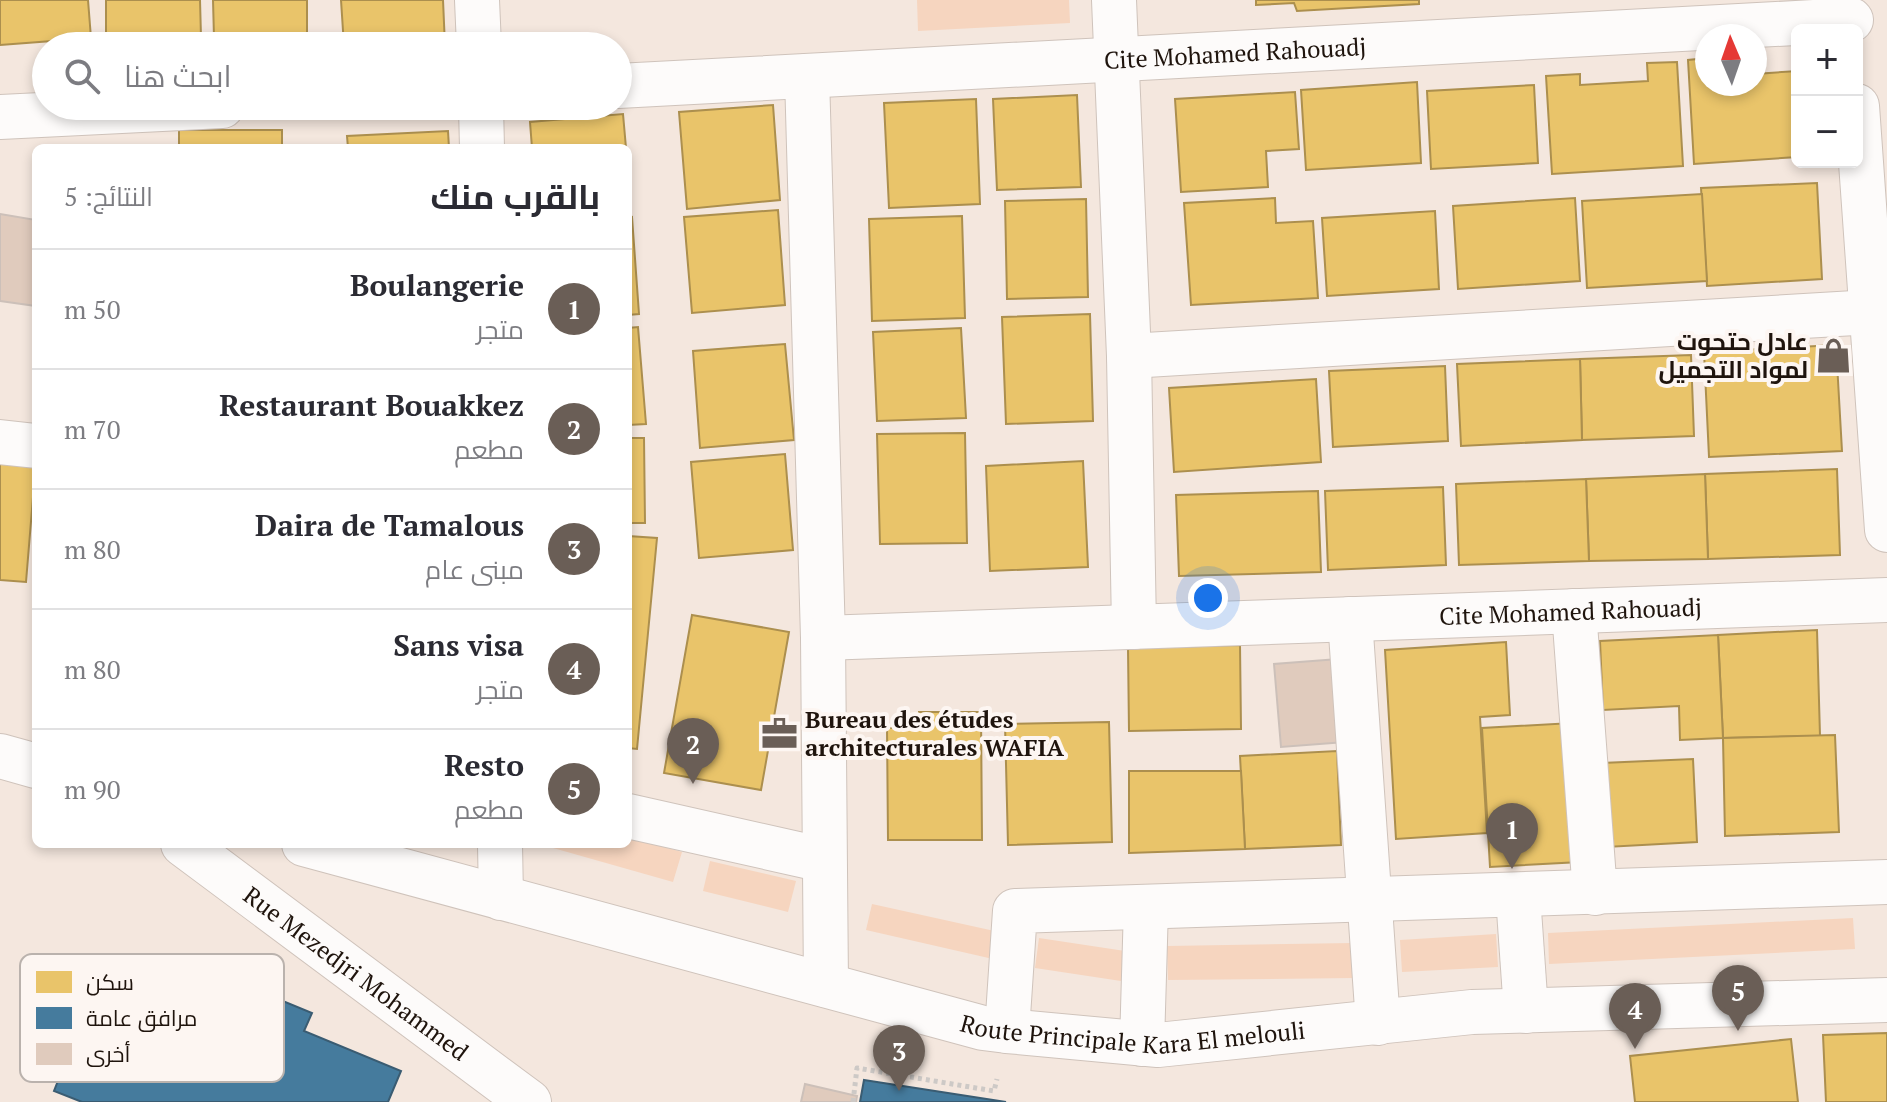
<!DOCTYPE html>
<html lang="ar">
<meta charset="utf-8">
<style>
:root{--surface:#fff;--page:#f7f7f7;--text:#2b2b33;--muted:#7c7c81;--line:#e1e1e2;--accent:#6a5e56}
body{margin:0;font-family:"PT Serif",Cairo,serif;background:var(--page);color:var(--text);direction:rtl}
.controls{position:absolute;right:24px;top:24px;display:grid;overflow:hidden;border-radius:12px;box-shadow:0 4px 12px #0003}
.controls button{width:72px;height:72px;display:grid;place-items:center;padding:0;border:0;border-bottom:2px solid var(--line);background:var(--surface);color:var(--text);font:40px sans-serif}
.compass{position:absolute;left:1695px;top:24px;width:72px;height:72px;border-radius:50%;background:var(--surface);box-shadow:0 4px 12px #0003;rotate:358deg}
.you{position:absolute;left:1208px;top:598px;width:28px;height:28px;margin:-20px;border:6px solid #fff;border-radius:50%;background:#1a73e8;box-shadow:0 0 0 12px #1a73e833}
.badge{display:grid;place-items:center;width:52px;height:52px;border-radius:50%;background:var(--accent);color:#fff;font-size:26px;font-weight:700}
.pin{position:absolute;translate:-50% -66px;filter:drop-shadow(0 2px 4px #0008)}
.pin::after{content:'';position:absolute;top:42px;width:28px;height:24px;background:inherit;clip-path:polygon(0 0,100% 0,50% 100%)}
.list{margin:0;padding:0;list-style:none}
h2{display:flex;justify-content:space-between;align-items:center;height:104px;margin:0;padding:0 32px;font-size:34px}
h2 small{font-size:26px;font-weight:400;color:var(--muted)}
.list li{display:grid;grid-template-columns:52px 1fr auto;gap:24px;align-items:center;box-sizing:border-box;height:120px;padding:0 32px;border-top:2px solid var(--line)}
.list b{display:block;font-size:30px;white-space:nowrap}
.list p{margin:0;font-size:26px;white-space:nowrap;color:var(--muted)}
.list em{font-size:26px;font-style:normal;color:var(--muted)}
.icon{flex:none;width:44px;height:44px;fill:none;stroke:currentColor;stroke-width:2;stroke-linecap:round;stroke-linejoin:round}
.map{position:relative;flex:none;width:1887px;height:1102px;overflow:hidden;direction:ltr}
.search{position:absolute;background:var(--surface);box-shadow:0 4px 12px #0003;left:32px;top:32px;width:600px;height:88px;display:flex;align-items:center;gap:20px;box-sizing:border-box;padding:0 28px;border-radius:44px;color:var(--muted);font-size:30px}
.panel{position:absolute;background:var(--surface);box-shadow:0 4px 12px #0003;left:32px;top:144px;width:600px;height:704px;border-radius:12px;direction:rtl}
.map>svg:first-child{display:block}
</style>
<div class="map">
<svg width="1887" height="1102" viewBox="0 0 1887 1102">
<rect width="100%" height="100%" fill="#f4e7de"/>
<g fill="#f6d5bf">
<polygon points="917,0 1069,0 1070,23 918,31"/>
<polygon points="628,837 682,852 673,882 539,844 628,844"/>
<polygon points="710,861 796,881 788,912 703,891"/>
<polygon points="872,904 999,932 993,959 866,930"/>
<polygon points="1853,918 1855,949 1549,964 1548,933"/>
<polygon points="1496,934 1498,967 1402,972 1400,940"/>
<polygon points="1039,938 1125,951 1121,981 1035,968"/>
<polygon points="1353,943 1354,978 1168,980 1167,946"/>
</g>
<g fill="#e9c46a" stroke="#ac8f4e" stroke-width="2">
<polygon points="0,0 88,0 91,38 0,45"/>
<polygon points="106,0 200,0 201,37 106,39"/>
<polygon points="213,0 307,0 307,35 214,37"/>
<polygon points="341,0 443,0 445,46 344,46"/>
<polygon points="1256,0 1419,0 1419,4 1297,11 1294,3 1256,5"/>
<polygon points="1707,58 1707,84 1755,84 1755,74 1797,71 1797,157 1694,164 1688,60"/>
<polygon points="1677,62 1683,166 1552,174 1546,76 1580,74 1580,85 1648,81 1647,63"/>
<polygon points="1417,82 1421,163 1306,170 1301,90"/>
<polygon points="1534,85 1538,163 1431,169 1427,91"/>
<polygon points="1295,92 1299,149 1266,151 1268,187 1181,192 1175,99"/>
<polygon points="1077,95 1081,187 997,190 993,99"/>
<polygon points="976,99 980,204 889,208 884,103"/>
<polygon points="773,105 780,200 687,209 679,112"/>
<polygon points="623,114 626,148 532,148 530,122"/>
<rect x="179" y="130" width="103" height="18"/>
<polygon points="448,131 449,148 348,148 347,136"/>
<polygon points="1817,183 1822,279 1707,286 1701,188"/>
<polygon points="1702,194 1707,281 1587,288 1582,201"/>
<polygon points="1275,198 1276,223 1313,221 1318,298 1191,305 1184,203"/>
<polygon points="1575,198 1580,281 1458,289 1453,206"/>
<polygon points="1086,199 1088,297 1007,299 1005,201"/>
<polygon points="778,210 785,305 692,313 684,217"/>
<polygon points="1435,211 1439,289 1327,296 1322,218"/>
<polygon points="962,216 965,318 872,321 869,219"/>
<polygon points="632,217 639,314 628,315 628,218"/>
<polygon points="1090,314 1093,421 1006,424 1002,317"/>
<polygon points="638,327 646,424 628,425 628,328"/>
<polygon points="961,328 966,418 877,421 873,332"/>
<polygon points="785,344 794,440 700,448 693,351"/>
<polygon points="1836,345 1842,451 1709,457 1704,352"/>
<polygon points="1691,355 1694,436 1582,440 1580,359"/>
<polygon points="1580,359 1582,440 1461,446 1457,364"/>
<polygon points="1445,366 1448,441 1333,447 1329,371"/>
<polygon points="1316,379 1321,462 1174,472 1169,388"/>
<polygon points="965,433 967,543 880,544 877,434"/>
<polygon points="628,438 644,438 645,523 628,523"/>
<polygon points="785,454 793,550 699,558 691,462"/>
<polygon points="0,458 36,461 26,582 0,580"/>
<polygon points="1083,461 1088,567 990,571 986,466"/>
<polygon points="1837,469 1840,555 1708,559 1705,474"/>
<polygon points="1705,474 1708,559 1589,561 1586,479"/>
<polygon points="1586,479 1589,561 1459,565 1456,484"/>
<polygon points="1443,487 1446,565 1328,570 1325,491"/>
<polygon points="1318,491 1321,572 1179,576 1176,495"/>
<polygon points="628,536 657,538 637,749 628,748"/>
<polygon points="692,615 789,632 761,790 664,773"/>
<polygon points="1817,630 1820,736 1723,738 1718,635"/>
<polygon points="1718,635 1723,738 1680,740 1679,706 1603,710 1600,641"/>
<polygon points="1506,642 1510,715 1480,717 1487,833 1396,839 1385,650"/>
<polygon points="1240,645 1241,729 1129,731 1128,648"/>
<polygon points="919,712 981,712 982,840 888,840 887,728 919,728"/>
<polygon points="1109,722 1112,842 1008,845 1005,724"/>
<polygon points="1572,723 1580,862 1490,867 1482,728"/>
<polygon points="1835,735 1839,832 1725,836 1723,738"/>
<polygon points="1337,751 1341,845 1245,849 1240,756"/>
<polygon points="1693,759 1697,842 1606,847 1602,763"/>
<polygon points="1129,771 1241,771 1245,849 1129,853"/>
<polygon points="1887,1033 1887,1102 1826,1102 1823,1035"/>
<polygon points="1791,1039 1798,1102 1635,1102 1630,1056"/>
</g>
<g fill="#457b9d" stroke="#3a5c72" stroke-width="2">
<polygon points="103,967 171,993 203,968 312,1013 304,1031 401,1071 388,1102 82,1102 54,1091"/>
<polygon points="864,1080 1006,1102 860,1102"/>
</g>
<g fill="#e0cbbd" stroke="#ccc0b9" stroke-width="2">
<polygon points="0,214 36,220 36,306 0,301"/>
<polygon points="1364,657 1371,740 1281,747 1274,664"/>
<polygon points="805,1084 857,1096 856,1102 801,1102"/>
</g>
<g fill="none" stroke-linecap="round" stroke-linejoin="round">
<defs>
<g id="minor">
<polyline points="477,0 479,46"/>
<polyline points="1114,0 1129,356 1134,627"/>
<polyline points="807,76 823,638 826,985"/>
<path id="s1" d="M618,86L1851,20"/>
<polyline points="481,106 482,148"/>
<polyline points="1857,106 1887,530"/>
<polyline points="0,117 222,106"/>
<polyline points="1129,356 1872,312"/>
<polyline points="0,442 36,446"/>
<polyline points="1574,611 1595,893"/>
<polyline points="1350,619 1378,1023"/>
<path id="s2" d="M823,638L1887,600"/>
<polyline points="628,816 824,860"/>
<path id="s3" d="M183,844L529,1102"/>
<polyline points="500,844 501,898"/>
<polyline points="1518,896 1526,1011"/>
<polyline points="1007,1031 1015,911 1887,882"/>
<polyline points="1142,1044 1146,907"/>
</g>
<g id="major">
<polyline points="0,756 36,766"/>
<path id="s4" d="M304,844L983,1028L1007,1031L1158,1045L1472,1012L1887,1000"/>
</g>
</defs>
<use href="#minor" stroke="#cfc3bb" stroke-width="46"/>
<use href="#major" stroke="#cfc3bb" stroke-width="46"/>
<polyline stroke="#cdc9c6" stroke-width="5" stroke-dasharray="4 4" stroke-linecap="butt" points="853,1102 857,1068 994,1091 997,1079"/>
<use href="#minor" stroke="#fdfbfa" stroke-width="44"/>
<use href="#major" stroke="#fdfbfa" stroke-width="44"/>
</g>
<defs>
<symbol id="shop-bare" viewBox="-9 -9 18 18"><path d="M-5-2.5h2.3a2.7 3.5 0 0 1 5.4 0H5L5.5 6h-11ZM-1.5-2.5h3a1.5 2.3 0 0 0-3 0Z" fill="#6a5e56" stroke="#fdf6f2" stroke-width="2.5" paint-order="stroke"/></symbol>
<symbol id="office-bare" viewBox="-9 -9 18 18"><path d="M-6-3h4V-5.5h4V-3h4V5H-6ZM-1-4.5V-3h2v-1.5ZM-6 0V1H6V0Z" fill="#6a5e56" stroke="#fdf6f2" stroke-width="2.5" paint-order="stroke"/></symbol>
</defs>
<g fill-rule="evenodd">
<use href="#shop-bare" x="1808" y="330" width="51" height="51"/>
<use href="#office-bare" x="754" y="708" width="51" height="51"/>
</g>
<g text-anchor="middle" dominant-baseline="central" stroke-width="8" stroke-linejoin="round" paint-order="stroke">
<g font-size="24" fill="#1f140d" stroke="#fdf6f2">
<text stroke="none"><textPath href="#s1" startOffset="618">Cite Mohamed Rahouadj</textPath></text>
<text stroke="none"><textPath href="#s2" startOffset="748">Cite Mohamed Rahouadj</textPath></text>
<text stroke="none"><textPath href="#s3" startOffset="216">Rue Mezedjri Mohammed</textPath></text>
<text stroke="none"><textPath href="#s4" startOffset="854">Route Principale Kara El melouli</textPath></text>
</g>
<g font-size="24" font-weight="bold" fill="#1f140d" stroke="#fdf6f2" text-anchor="end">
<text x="1808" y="341">عادل حتحوت<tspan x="1808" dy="28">لمواد التجميل</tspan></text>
<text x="805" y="719" text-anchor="start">Bureau des études<tspan x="805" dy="28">architecturales WAFIA</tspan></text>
</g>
</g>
<rect x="20" y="954" width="264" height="128" rx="12" fill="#fdf6f2" stroke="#bab2ad" stroke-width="2"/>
<rect x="36" y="971" width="36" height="22" fill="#e9c46a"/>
<rect x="36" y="1007" width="36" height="22" fill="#457b9d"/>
<rect x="36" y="1043" width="36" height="22" fill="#e0cbbd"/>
<g font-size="22" fill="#1f140d">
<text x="86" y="990">سكن</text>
<text x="86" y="1026">مرافق عامة</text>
<text x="86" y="1062">أخرى</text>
</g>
</svg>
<div class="controls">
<button>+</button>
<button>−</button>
</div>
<svg class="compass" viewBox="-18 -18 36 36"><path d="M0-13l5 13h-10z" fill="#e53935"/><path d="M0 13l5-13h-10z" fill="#7c7c81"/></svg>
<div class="you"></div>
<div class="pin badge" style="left:1512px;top:869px">1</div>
<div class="pin badge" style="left:693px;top:784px">2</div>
<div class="pin badge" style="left:899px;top:1091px">3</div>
<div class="pin badge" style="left:1635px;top:1049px">4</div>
<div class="pin badge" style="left:1738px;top:1031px">5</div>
<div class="search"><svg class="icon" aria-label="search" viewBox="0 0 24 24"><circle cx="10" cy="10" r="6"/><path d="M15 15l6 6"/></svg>ابحث هنا</div>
<section class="panel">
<h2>بالقرب منك<small>النتائج: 5</small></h2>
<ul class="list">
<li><span class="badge">1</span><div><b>Boulangerie</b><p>متجر</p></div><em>50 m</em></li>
<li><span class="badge">2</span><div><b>Restaurant Bouakkez</b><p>مطعم</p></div><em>70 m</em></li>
<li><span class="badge">3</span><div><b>Daira de Tamalous</b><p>مبنى عام</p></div><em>80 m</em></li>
<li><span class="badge">4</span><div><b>Sans visa</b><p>متجر</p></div><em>80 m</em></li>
<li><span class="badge">5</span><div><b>Resto</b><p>مطعم</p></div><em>90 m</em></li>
</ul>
</section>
</div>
